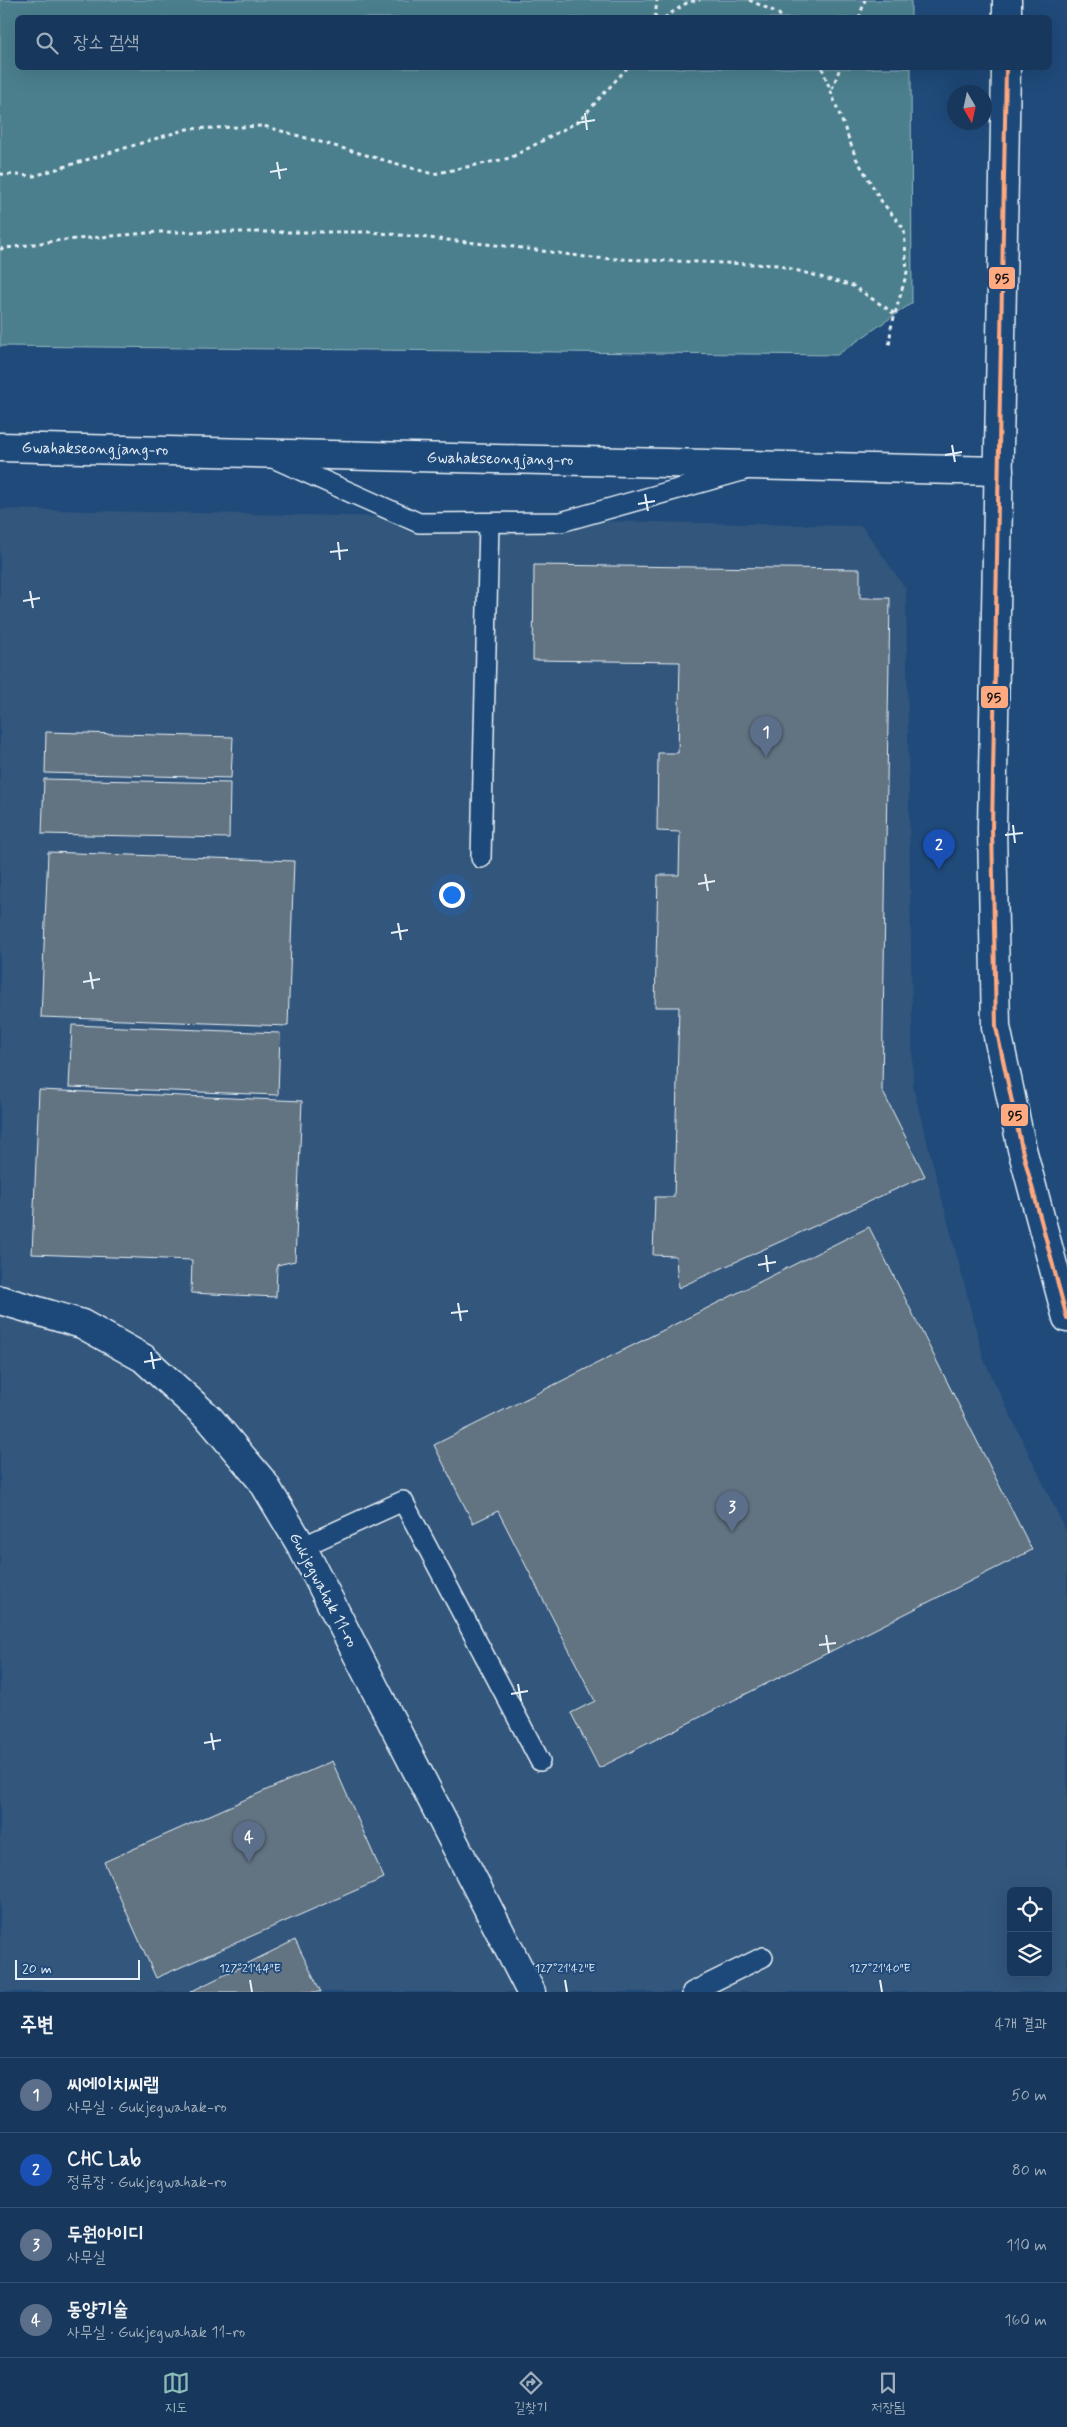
<!DOCTYPE html>
<html lang="ko">
<meta charset="utf-8">
<style>
:root{--surface:#17385c;--page:#203f62;--text:#f1f3f6;--muted:#9eacbb;--line:#365272;--accent:#8bbbb9}
body{margin:0;font-family:Mynerve,"Poor Story",sans-serif;background:var(--page);color:var(--text)}
.controls{position:absolute;right:15px;bottom:15px;display:grid;overflow:hidden;border-radius:8px;box-shadow:0 5px 20px #0002}
.controls button{width:45px;height:45px;display:grid;place-items:center;padding:0;border:0;border-bottom:1px solid var(--line);background:var(--surface);color:var(--text);font:25px sans-serif}
.compass{position:absolute;left:947px;top:85px;width:45px;height:45px;border-radius:50%;background:var(--surface);box-shadow:0 5px 20px #0002;rotate:171deg}
.scale{position:absolute;left:15px;bottom:12px;width:125px;box-sizing:border-box;padding-left:5px;border:2px solid #e8f1f8;border-top:0;font-size:14px;line-height:18px;white-space:nowrap;color:#e8f1f8;-webkit-text-stroke:4px #1f4a7a;paint-order:stroke}
.you{position:absolute;left:451px;top:894px;width:18px;height:18px;margin:-12px;border:4px solid #fff;border-radius:50%;background:#1a73e8;box-shadow:0 0 0 8px #1a73e833}
.badge{display:grid;place-items:center;width:32px;height:32px;border-radius:50%;background:var(--accent);color:#fff;font-size:16px;font-weight:700}
.pin{position:absolute;translate:-50% -41px;filter:drop-shadow(0 1px 2px #0008)}
.pin::after{content:'';position:absolute;top:26px;width:18px;height:15px;background:inherit;clip-path:polygon(0 0,100% 0,50% 100%)}
.list{margin:0;padding:0;list-style:none}
h2{display:flex;justify-content:space-between;align-items:center;height:65px;margin:0;padding:0 20px;font-size:21px}
h2 small{font-size:16px;font-weight:400;color:var(--muted)}
.list li{display:grid;grid-template-columns:32px 1fr auto;gap:15px;align-items:center;box-sizing:border-box;height:75px;padding:0 20px;border-top:1px solid var(--line)}
.list b{display:block;font-size:19px;white-space:nowrap}
.list p{margin:0;font-size:16px;white-space:nowrap;color:var(--muted)}
.list em{font-size:16px;font-style:normal;color:var(--muted)}
.icon{flex:none;width:28px;height:28px;fill:none;stroke:currentColor;stroke-width:2;stroke-linecap:round;stroke-linejoin:round}
.map{position:relative;flex:none;width:1067px;height:1992px;overflow:hidden}
.search{position:absolute;background:var(--surface);box-shadow:0 5px 20px #0002;left:15px;right:15px;top:15px;height:55px;display:flex;align-items:center;gap:12px;box-sizing:border-box;padding:0 18px;border-radius:8px;color:var(--muted);font-size:19px}
.sheet{height:365px;background:var(--surface)}
nav{display:flex;justify-content:space-around;align-items:center;box-sizing:border-box;height:70px;border-top:1px solid var(--line);background:var(--surface);font-size:14px;color:var(--muted)}
nav a{display:grid;justify-items:center;gap:2px}
nav .on{color:var(--accent)}
.map>svg:first-child{display:block}
</style>
<div class="map">
<svg width="1067" height="1992" viewBox="0 0 1067 1992">
<rect width="100%" height="100%" fill="#1f4a7a"/>
<filter id="ink" filterUnits="userSpaceOnUse"><feTurbulence type="fractalNoise" baseFrequency=".02" numOctaves="2"/><feDisplacementMap in="SourceGraphic" scale="10" xChannelSelector="R" yChannelSelector="G"/><feConvolveMatrix kernelMatrix="1 2 1 2 8 2 1 2 1" color-interpolation-filters="sRGB"/></filter>
<g filter="url(#ink)">
<path fill="#33567c" fill-rule="evenodd" d="M0,509L862,526L906,589L913,1087L984,1360L1067,1533V1992H0ZM1011,1891H1048V1973H1011Z"/>
<polygon fill="#4b7f8d" stroke="#9ab8c2" points="0,0 911,0 911,18 18,18 18,68 911,68 912,303 837,355 0,346"/>
<g fill="#627382" stroke="#e8f1f8">
<polygon points="534,565 860,569 860,598 890,598 882,1090 925,1176 678,1288 676,1256 653,1255 655,1197 674,1197 679,1007 655,1007 658,875 679,875 680,832 657,831 658,753 678,753 680,662 533,660"/>
<polygon points="46,732 233,737 231,778 45,773"/>
<polygon points="44,779 230,783 229,838 42,834"/>
<polygon points="48,852 294,861 288,1026 41,1017"/>
<polygon points="72,1025 280,1033 278,1095 69,1087"/>
<polygon points="39,1090 302,1101 295,1261 277,1265 276,1297 191,1293 192,1260 32,1254"/>
<polygon points="869,1227 1032,1550 599,1768 571,1713 595,1701 498,1511 473,1523 434,1445"/>
<polygon points="332,1761 384,1878 156,1978 104,1862"/>
<polygon points="295,1940 321,1992 190,1992"/>
</g>
<g fill="none" stroke-linecap="round" stroke-linejoin="round">
<defs>
<g id="service">
<polyline points="273,458 419,523 561,522 742,471"/>
<polyline points="481,858 489,523"/>
<polyline points="302,1547 403,1501 540,1761"/>
<polyline points="692,1992 763,1957"/>
</g>
<polyline id="minor" points="0,1300 82,1324 143,1358 210,1419 263,1482 302,1547 531,1992"/>
<g id="tertiary">
<polyline points="1007,18 1007,0"/>
<polyline points="1006,68 992,828 996,1027 1022,1149 1067,1318"/>
<polyline points="0,447 999,471"/>
</g>
</defs>
<use href="#service" stroke="#e8f1f8" stroke-width="22"/>
<use href="#minor" stroke="#e8f1f8" stroke-width="31"/>
<use href="#tertiary" stroke="#e8f1f8" stroke-width="31"/>
<g stroke="#e8f1f8" stroke-width="3" stroke-dasharray="4 4" stroke-linecap="butt">
<polyline points="749,0 778,13 782,18"/>
<polyline points="655,18 657,0"/>
<polyline points="664,18 688,2 700,0"/>
<polyline points="859,18 865,0"/>
<polyline points="822,68 856,158 882,202 904,229 907,272 891,328 889,348"/>
<polyline points="832,89 840,68"/>
<polyline points="0,174 34,176 187,129 264,126 433,174 510,158 579,121 627,68"/>
<polyline points="0,249 54,241 159,232 371,232 514,247 593,258 777,265 853,286 895,314"/>
</g>
<use href="#service" stroke="#1f4a7a" stroke-width="19"/>
<use href="#minor" stroke="#1f4a7a" stroke-width="28"/>
<use href="#tertiary" stroke="#1f4a7a" stroke-width="28"/>
<defs>
<polyline id="bus-1" points="1006,68 992,828 996,1027 1022,1149 1067,1318"/>
</defs>
<use href="#bus-1" stroke="#1f4a7a" stroke-width="8"/>
<use href="#bus-1" stroke="#ffa980" stroke-width="4"/>
</g>
</g>
<path fill="none" stroke="#e8f1f8" stroke-width="2" d="M585,113L587,130M577,123L595,120M277,162L280,179M270,172L287,169M952,445L955,462M945,455L962,452M645,494L648,511M638,504L655,501M338,542L340,560M330,552L348,550M30,591L33,608M23,601L40,598M1013,825L1015,843M1005,835L1023,833M705,874L708,891M698,884L715,881M398,923L401,940M391,933L408,930M90,972L93,989M83,982L100,979M766,1255L768,1272M758,1265L776,1262M458,1303L461,1321M451,1313L468,1311M151,1352L154,1369M144,1362L161,1359M826,1635L829,1653M819,1645L836,1643M518,1684L521,1701M511,1694L528,1691M211,1733L214,1750M204,1743L221,1740M250,1980L252,1992M565,1980L567,1992M880,1980L882,1992"/>
<g text-anchor="middle" dominant-baseline="central" stroke-width="4" stroke-linejoin="round" paint-order="stroke">
<g font-size="16" fill="#e8f1f8" stroke="#1f4a7a">
<text transform="translate(95 449) rotate(1)">Gwahakseongjang-ro</text>
<text transform="translate(500 459) rotate(1)">Gwahakseongjang-ro</text>
<text transform="translate(323 1590) rotate(62)">Gukjegwahak 11-ro</text>
</g>
</g>
<g font-size="12" text-anchor="middle" fill="#e8f1f8" stroke="#1f4a7a" stroke-width="4" stroke-linejoin="round" paint-order="stroke">
<text x="250" y="1972">127°21'44"E</text>
<text x="565" y="1972">127°21'42"E</text>
<text x="880" y="1972">127°21'40"E</text>
</g>
<g stroke="#1f4a7a" stroke-width="2">
<rect x="988" y="266" width="28" height="24" rx="5" fill="#ffa980"/>
<rect x="980" y="685" width="29" height="24" rx="5" fill="#ffa980"/>
<rect x="1000" y="1103" width="29" height="24" rx="5" fill="#ffa980"/>
</g>
<g font-size="14" text-anchor="middle" font-weight="bold" fill="#111">
<text x="1002" y="283">95</text>
<text x="994" y="702">95</text>
<text x="1015" y="1120">95</text>
</g>
</svg>
<div class="controls">
<button><svg class="icon" aria-label="locate" viewBox="0 0 24 24"><circle cx="12" cy="12" r="6"/><path d="M12 2v4M12 18v4M2 12h4M18 12h4"/></svg></button>
<button><svg class="icon" aria-label="layers" viewBox="0 0 24 24"><path d="M12 4l9 5-9 5-9-5zM3 14l9 5 9-5"/></svg></button>
</div>
<svg class="compass" viewBox="-18 -18 36 36"><path d="M0-13l5 13h-10z" fill="#e53935"/><path d="M0 13l5-13h-10z" fill="#9eacbb"/></svg>
<div class="scale">20 m</div>
<div class="you"></div>
<div class="pin badge" style="left:766px;top:757px;background:#5c6f8a">1</div>
<div class="pin badge" style="left:939px;top:870px;background:#1a4fb4">2</div>
<div class="pin badge" style="left:732px;top:1532px;background:#5c6f8a">3</div>
<div class="pin badge" style="left:249px;top:1862px;background:#5c6f8a">4</div>
<div class="search"><svg class="icon" aria-label="search" viewBox="0 0 24 24"><circle cx="10" cy="10" r="6"/><path d="M15 15l6 6"/></svg>장소 검색</div>
</div>
<section class="sheet">
<h2>주변<small>4개 결과</small></h2>
<ul class="list">
<li><span class="badge" style="background:#5c6f8a">1</span><div><b>씨에이치씨랩</b><p>사무실 · Gukjegwahak-ro</p></div><em>50 m</em></li>
<li><span class="badge" style="background:#1a4fb4">2</span><div><b>CHC Lab</b><p>정류장 · Gukjegwahak-ro</p></div><em>80 m</em></li>
<li><span class="badge" style="background:#5c6f8a">3</span><div><b>두원아이디</b><p>사무실</p></div><em>110 m</em></li>
<li><span class="badge" style="background:#5c6f8a">4</span><div><b>동양기술</b><p>사무실 · Gukjegwahak 11-ro</p></div><em>160 m</em></li>
</ul>
</section>
<nav>
<a class="on"><svg class="icon" aria-label="map" viewBox="0 0 24 24"><path d="M3 6l6-2 6 2 6-2v14l-6 2-6-2-6 2zM9 4v14M15 6v14"/></svg>지도</a>
<a><svg class="icon" aria-label="directions" viewBox="0 0 24 24"><path d="M12 3l9 9-9 9-9-9zM9 14v-3h6M13 9l2 2-2 2"/></svg>길찾기</a>
<a><svg class="icon" aria-label="saved" viewBox="0 0 24 24"><path d="M7 4h10v16l-5-4-5 4z"/></svg>저장됨</a>
</nav>
